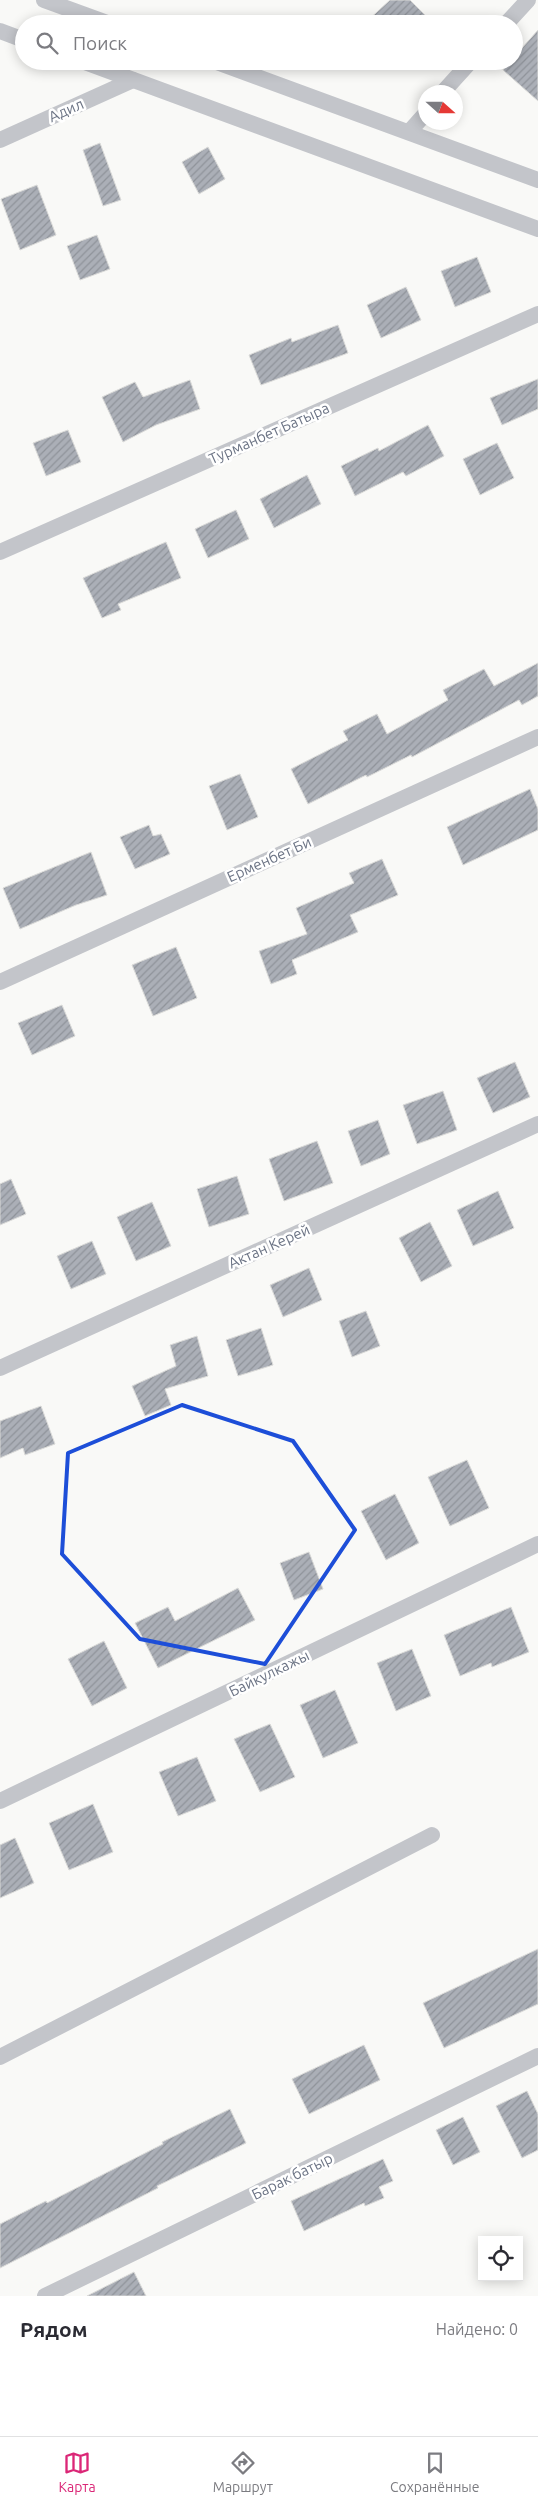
<!DOCTYPE html>
<html lang="ru">
<meta charset="utf-8">
<style>
:root{--surface:#fff;--page:#f7f7f7;--text:#2b2b33;--muted:#7c7c81;--line:#e1e1e2;--accent:#db2777}
body{margin:0;font-family:Ubuntu,sans-serif;background:var(--page);color:var(--text)}
.controls{position:absolute;right:15px;bottom:15px;display:grid;overflow:hidden;border-radius:0px;box-shadow:0 2px 12px #0003}
.controls button{width:45px;height:45px;display:grid;place-items:center;padding:0;border:0;border-bottom:1px solid var(--line);background:var(--surface);color:var(--text);font:25px sans-serif}
.compass{position:absolute;left:418px;top:85px;width:45px;height:45px;border-radius:50%;background:var(--surface);box-shadow:0 2px 12px #0003;rotate:111deg}
.list{margin:0;padding:0;list-style:none}
h2{display:flex;justify-content:space-between;align-items:center;height:65px;margin:0;padding:0 20px;font-size:21px}
h2 small{font-size:16px;font-weight:400;color:var(--muted)}
.icon{flex:none;width:28px;height:28px;fill:none;stroke:currentColor;stroke-width:2;stroke-linecap:round;stroke-linejoin:round}
.map{position:relative;flex:none;width:538px;height:2296px;overflow:hidden}
.search{position:absolute;background:var(--surface);box-shadow:0 2px 12px #0003;left:15px;right:15px;top:15px;height:55px;display:flex;align-items:center;gap:12px;box-sizing:border-box;padding:0 18px;border-radius:28px;color:var(--muted);font-size:19px}
.sheet{height:140px;background:var(--surface)}
nav{display:flex;justify-content:space-around;align-items:center;box-sizing:border-box;height:70px;border-top:1px solid var(--line);background:var(--surface);font-size:14px;color:var(--muted)}
nav a{display:grid;justify-items:center;gap:2px}
nav .on{color:var(--accent)}
.map>svg:first-child{display:block}
</style>
<div class="map">
<svg width="538" height="2296" viewBox="0 0 538 2296">
<defs>
<pattern id="building-hatch" width="6" height="6" patternUnits="userSpaceOnUse" patternTransform="scale(1.25)"><rect width="6" height="6" fill="#abafb7"/><path d="M-1 1l2-2M0 6l6-6M5 7l2-2" fill="none" stroke="#8f939a"/></pattern>
</defs>
<rect width="100%" height="100%" fill="#f9f9f7"/>
<g fill="url(#building-hatch)" stroke="#dbdbd9">
<polygon points="390,0 410,0 426,16 418,24 364,24"/>
<polygon points="538,30 538,101 503,70 510,61 514,61 514,57"/>
<polygon points="100,143 121,200 103,206 83,150"/>
<polygon points="208,147 225,179 199,194 182,162"/>
<polygon points="37,185 56,235 20,250 1,199"/>
<polygon points="97,235 110,269 80,280 67,246"/>
<polygon points="477,257 491,292 455,307 441,271"/>
<polygon points="406,287 421,320 381,338 367,305"/>
<polygon points="338,325 348,353 261,385 249,355 291,338 292,342"/>
<polygon points="538,379 538,409 502,425 490,398"/>
<polygon points="190,380 200,409 156,425 123,442 102,397 135,382 143,397"/>
<polygon points="428,425 444,456 406,476 403,472 355,496 341,466 378,448 379,451"/>
<polygon points="68,430 81,462 46,476 33,443"/>
<polygon points="497,443 514,478 480,495 463,459"/>
<polygon points="307,475 321,504 274,528 260,499"/>
<polygon points="236,510 249,539 208,558 195,529"/>
<polygon points="166,542 181,578 118,604 121,610 102,618 83,578"/>
<polygon points="538,663 538,696 522,705 519,700 412,757 411,755 367,777 366,775 308,804 291,769 348,740 343,731 377,714 387,734 448,700 443,690 484,669 494,686"/>
<polygon points="240,774 258,817 227,830 209,786"/>
<polygon points="530,789 538,809 538,830 463,865 447,827"/>
<polygon points="149,825 153,836 161,834 170,854 135,869 120,837"/>
<polygon points="91,852 107,895 76,905 20,929 3,888"/>
<polygon points="382,859 398,895 350,915 358,932 292,960 297,974 271,984 259,951 307,934 296,908 354,883 349,873"/>
<polygon points="176,947 197,998 153,1016 132,965"/>
<polygon points="62,1005 75,1036 32,1055 18,1023"/>
<polygon points="515,1062 530,1097 493,1113 477,1078"/>
<polygon points="443,1091 457,1130 417,1144 403,1105"/>
<polygon points="378,1120 390,1154 361,1166 348,1131"/>
<polygon points="317,1141 333,1183 284,1201 269,1159"/>
<polygon points="237,1176 249,1214 209,1227 197,1189"/>
<polygon points="11,1179 26,1214 0,1225 0,1184"/>
<polygon points="498,1191 514,1228 473,1246 457,1210"/>
<polygon points="152,1202 171,1246 136,1261 117,1217"/>
<polygon points="430,1222 452,1266 421,1282 399,1238"/>
<polygon points="92,1241 106,1274 71,1289 57,1256"/>
<polygon points="309,1268 322,1300 283,1317 270,1285"/>
<polygon points="366,1311 380,1346 352,1357 339,1321"/>
<polygon points="261,1328 273,1365 238,1376 226,1340"/>
<polygon points="197,1336 208,1376 165,1389 171,1405 145,1416 132,1386 176,1366 170,1345"/>
<polygon points="41,1406 55,1444 25,1455 23,1448 0,1458 0,1421"/>
<polygon points="467,1460 489,1508 450,1526 428,1477"/>
<polygon points="395,1494 419,1543 386,1560 361,1511"/>
<polygon points="309,1552 323,1589 294,1600 280,1563"/>
<polygon points="238,1588 255,1620 158,1668 135,1623 168,1607 175,1621"/>
<polygon points="511,1607 529,1652 492,1667 491,1663 460,1676 444,1635"/>
<polygon points="104,1641 127,1688 92,1706 68,1659"/>
<polygon points="412,1649 431,1696 396,1711 377,1663"/>
<polygon points="335,1690 358,1743 323,1758 300,1705"/>
<polygon points="270,1724 295,1777 260,1792 234,1739"/>
<polygon points="197,1757 216,1801 178,1816 159,1772"/>
<polygon points="93,1804 113,1852 69,1870 49,1823"/>
<polygon points="15,1838 34,1883 0,1898 0,1845"/>
<polygon points="538,1949 538,2004 444,2048 423,2003"/>
<polygon points="364,2045 380,2080 309,2114 292,2079"/>
<polygon points="527,2091 538,2114 538,2150 522,2158 496,2106"/>
<polygon points="230,2109 246,2143 157,2186 158,2188 0,2268 0,2224 46,2201 47,2203 163,2144 162,2142"/>
<polygon points="463,2117 480,2152 453,2165 436,2130"/>
<polygon points="383,2159 393,2181 379,2187 384,2198 365,2206 364,2203 304,2231 291,2201"/>
<polygon points="134,2272 146,2296 87,2296"/>
</g>
<g fill="none" stroke-linecap="round" stroke-linejoin="round">
<g stroke="#c3c5ca" stroke-width="16">
<polyline points="44,0 110,24"/>
<polyline points="506,24 528,0"/>
<polyline points="0,31 24,40"/>
<polyline points="82,61 538,229"/>
<polyline points="214,61 538,180"/>
<polyline points="443,92 471,61"/>
<polyline points="409,132 426,113"/>
<polyline points="0,140 133,80"/>
<polyline points="0,552 538,314"/>
<polyline points="0,982 538,737"/>
<polyline points="0,1368 538,1124"/>
<polyline points="0,1801 538,1544"/>
<polyline points="0,2057 432,1835"/>
<polyline points="45,2296 538,2056"/>
</g>
</g>
<path fill="none" stroke="#1d4ed8" stroke-width="4" stroke-linejoin="round" d="M182,1405L293,1441L355,1530L265,1664L140,1639L62,1554L68,1453Z"/>
<g text-anchor="middle" dominant-baseline="central" stroke-width="5" stroke-linejoin="round" paint-order="stroke">
<g font-size="15" fill="#6c7485" stroke="#fff">
<text transform="translate(66 110) rotate(-24)">Адил</text>
<text transform="translate(269 433) rotate(-24)">Турманбет Батыра</text>
<text transform="translate(269 859) rotate(-24)">Ерменбет Би</text>
<text transform="translate(269 1246) rotate(-24)">Актан Керей</text>
<text transform="translate(269 1673) rotate(-26)">Байкулкажы</text>
<text transform="translate(292 2176) rotate(-26)">Барак батыр</text>
</g>
</g>
</svg>
<div class="controls">
<button><svg class="icon" aria-label="locate" viewBox="0 0 24 24"><circle cx="12" cy="12" r="6"/><path d="M12 2v4M12 18v4M2 12h4M18 12h4"/></svg></button>
</div>
<svg class="compass" viewBox="-18 -18 36 36"><path d="M0-13l5 13h-10z" fill="#e53935"/><path d="M0 13l5-13h-10z" fill="#7c7c81"/></svg>
<div class="search"><svg class="icon" aria-label="search" viewBox="0 0 24 24"><circle cx="10" cy="10" r="6"/><path d="M15 15l6 6"/></svg>Поиск</div>
</div>
<section class="sheet">
<h2>Рядом<small>Найдено: 0</small></h2>
<ul class="list">
</ul>
</section>
<nav>
<a class="on"><svg class="icon" aria-label="map" viewBox="0 0 24 24"><path d="M3 6l6-2 6 2 6-2v14l-6 2-6-2-6 2zM9 4v14M15 6v14"/></svg>Карта</a>
<a><svg class="icon" aria-label="directions" viewBox="0 0 24 24"><path d="M12 3l9 9-9 9-9-9zM9 14v-3h6M13 9l2 2-2 2"/></svg>Маршрут</a>
<a><svg class="icon" aria-label="saved" viewBox="0 0 24 24"><path d="M7 4h10v16l-5-4-5 4z"/></svg>Сохранённые</a>
</nav>
